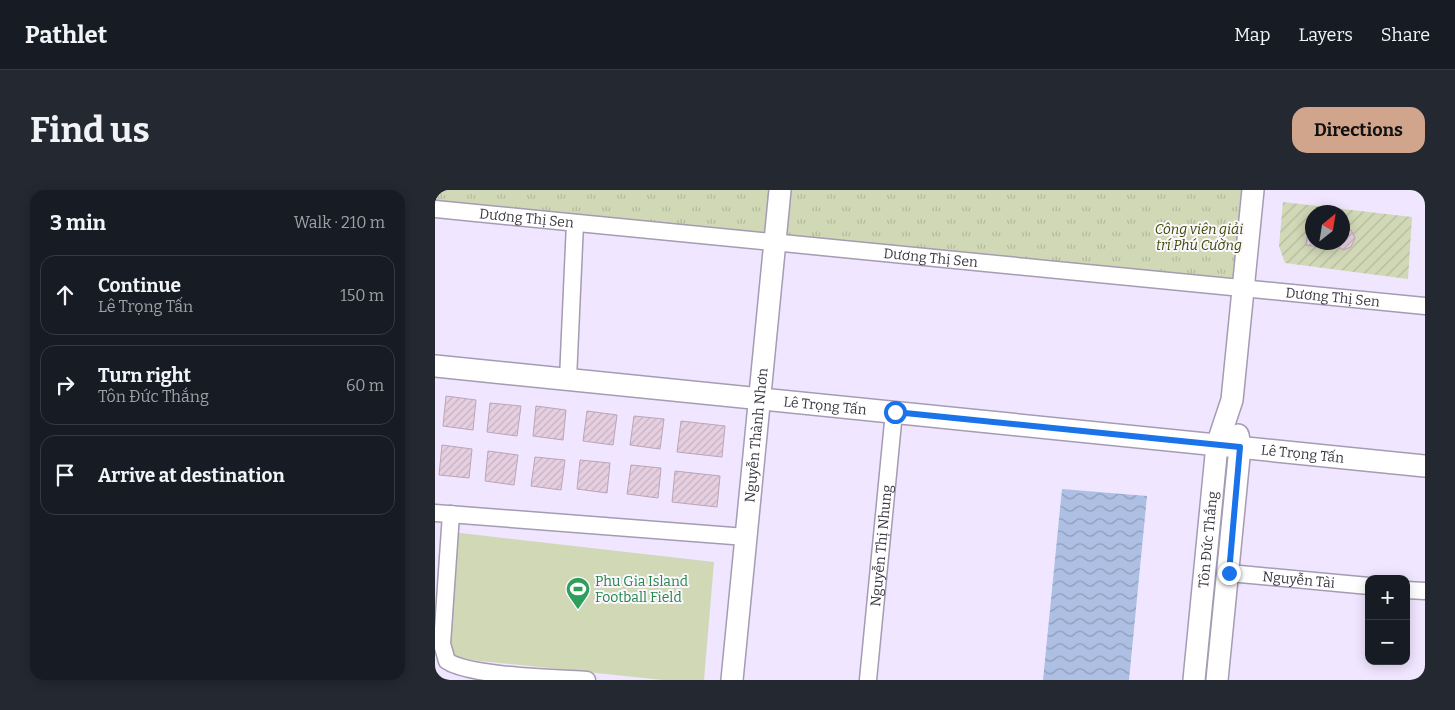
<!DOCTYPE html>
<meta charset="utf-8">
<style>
:root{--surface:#171b24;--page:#242831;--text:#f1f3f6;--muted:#9ea1a6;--line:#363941;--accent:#d0a58c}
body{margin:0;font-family:Bitter,serif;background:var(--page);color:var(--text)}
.controls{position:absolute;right:15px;bottom:15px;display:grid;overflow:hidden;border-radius:10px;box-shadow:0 2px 12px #0003}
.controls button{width:45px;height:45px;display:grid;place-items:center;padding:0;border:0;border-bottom:1px solid var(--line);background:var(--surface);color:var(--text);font:25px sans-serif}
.compass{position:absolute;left:870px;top:15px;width:45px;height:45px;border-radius:50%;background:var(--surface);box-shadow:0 2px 12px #0003;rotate:30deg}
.stop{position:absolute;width:15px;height:15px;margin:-11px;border:4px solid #1a73e8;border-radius:50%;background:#fff}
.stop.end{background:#1a73e8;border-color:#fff;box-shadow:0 1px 5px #0008}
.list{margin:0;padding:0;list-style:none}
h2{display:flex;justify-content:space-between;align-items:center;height:65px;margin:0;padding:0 20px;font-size:21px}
h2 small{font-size:16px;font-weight:400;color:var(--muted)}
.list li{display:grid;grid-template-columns:32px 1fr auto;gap:15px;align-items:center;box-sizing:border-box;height:80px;margin:0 10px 10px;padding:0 10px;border:1px solid var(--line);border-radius:15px}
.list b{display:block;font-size:19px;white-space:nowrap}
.list p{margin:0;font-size:16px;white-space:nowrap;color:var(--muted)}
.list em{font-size:16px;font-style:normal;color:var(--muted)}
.icon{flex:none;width:28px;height:28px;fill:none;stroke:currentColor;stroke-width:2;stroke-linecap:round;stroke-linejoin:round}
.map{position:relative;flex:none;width:990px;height:490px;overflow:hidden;border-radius:15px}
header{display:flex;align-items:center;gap:30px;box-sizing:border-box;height:70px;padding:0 25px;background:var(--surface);border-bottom:1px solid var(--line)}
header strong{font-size:24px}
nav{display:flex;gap:28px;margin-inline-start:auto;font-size:18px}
.intro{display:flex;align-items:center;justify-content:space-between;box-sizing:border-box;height:120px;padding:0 30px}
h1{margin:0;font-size:35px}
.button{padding:12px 22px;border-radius:15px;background:var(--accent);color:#111;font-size:18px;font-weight:700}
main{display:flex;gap:30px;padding:0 30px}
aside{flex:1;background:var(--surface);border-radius:15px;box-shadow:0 2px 12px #0003}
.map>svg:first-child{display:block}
</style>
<header>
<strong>Pathlet</strong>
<nav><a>Map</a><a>Layers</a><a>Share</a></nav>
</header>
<div class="intro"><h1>Find us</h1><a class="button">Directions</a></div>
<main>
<aside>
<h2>3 min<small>Walk · 210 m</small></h2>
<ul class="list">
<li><svg class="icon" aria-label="ahead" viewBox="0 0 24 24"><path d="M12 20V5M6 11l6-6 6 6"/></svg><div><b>Continue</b><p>Lê Trọng Tấn</p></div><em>150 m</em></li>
<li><svg class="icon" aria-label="right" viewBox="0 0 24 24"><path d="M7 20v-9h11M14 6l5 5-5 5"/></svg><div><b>Turn right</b><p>Tôn Đức Thắng</p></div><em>60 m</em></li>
<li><svg class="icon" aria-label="arrive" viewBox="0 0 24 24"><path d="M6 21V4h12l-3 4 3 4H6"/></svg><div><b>Arrive at destination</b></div></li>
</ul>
</aside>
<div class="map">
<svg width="990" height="490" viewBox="0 0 990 490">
<defs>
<pattern id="grass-tufts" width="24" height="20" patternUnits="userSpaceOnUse" patternTransform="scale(1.25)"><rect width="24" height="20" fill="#d1d8b6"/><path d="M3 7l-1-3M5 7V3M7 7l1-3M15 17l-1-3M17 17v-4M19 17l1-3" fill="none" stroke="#b4ba9e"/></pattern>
<pattern id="garden-furrows" width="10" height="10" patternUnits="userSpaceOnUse" patternTransform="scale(1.25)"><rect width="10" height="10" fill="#d1d8b6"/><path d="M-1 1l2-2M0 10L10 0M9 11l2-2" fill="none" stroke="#b4ba9e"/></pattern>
<pattern id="water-waves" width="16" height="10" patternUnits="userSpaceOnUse" patternTransform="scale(1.25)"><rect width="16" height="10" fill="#adbfe3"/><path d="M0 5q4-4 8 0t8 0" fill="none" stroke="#8e9cba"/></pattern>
<pattern id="building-hatch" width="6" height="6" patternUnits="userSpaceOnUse" patternTransform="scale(1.25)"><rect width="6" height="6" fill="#e6cfe0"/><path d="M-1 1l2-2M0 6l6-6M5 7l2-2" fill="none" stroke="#c6b2c1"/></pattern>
</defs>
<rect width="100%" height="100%" fill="#f0e6ff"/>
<polygon fill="url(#grass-tufts)" points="0,0 818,0 808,99 0,19"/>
<path fill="url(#garden-furrows)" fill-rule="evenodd" d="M848,12L977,27L973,89L850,73L844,56ZM878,22H908V52H878Z"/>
<polygon fill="#d1d8b6" points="17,342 279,372 269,490 228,490 7,467"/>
<polygon fill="url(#water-waves)" points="627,299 712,306 694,490 608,490"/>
<g fill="url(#building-hatch)" stroke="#bba5b6">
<polygon points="874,33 878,34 878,52 886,52 885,57 871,55"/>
<polygon points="908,37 916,40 920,48 916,57 908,60 898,52 908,52"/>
<polygon points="11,206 41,210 38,240 8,236"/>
<polygon points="55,213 86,216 82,246 52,242"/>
<polygon points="101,216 131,220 128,250 98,246"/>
<polygon points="152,221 182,225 178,255 148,251"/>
<polygon points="199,226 229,229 225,259 195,255"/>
<polygon points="246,231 290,236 287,267 242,262"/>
<polygon points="7,255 37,259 34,288 4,285"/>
<polygon points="53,261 83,265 79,295 50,291"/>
<polygon points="100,267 130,270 126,300 96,296"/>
<polygon points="145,270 175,273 172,303 142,299"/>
<polygon points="196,275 226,278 223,308 192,304"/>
<polygon points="240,281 285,286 282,317 237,312"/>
</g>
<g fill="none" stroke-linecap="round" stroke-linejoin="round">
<defs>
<g id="minor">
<path id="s1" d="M0,19L990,116"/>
<polyline points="133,189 140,33"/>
<polyline points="0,323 311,347"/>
<path d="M16,324L7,454L12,471C34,486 121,488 152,490"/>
<path id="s2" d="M794,383L934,396"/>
<polyline points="971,400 990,401"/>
<path id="s3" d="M433,490L459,222"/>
</g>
<g id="tertiary">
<path id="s4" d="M0,176L990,276"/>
<path id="s5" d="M297,490L345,0"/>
<path id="s6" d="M759,490L782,255L797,210L818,0"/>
<polyline points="782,490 805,257 803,245"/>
</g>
</defs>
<use href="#minor" stroke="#a59bb2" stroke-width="19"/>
<use href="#tertiary" stroke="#a59bb2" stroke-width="24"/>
<use href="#minor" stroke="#fff" stroke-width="16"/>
<use href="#tertiary" stroke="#fff" stroke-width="21"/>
</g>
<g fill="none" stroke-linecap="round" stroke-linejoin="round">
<polyline stroke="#1a73e8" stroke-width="6" points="460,222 805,257 794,383"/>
</g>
<defs>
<symbol id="stadium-pin" viewBox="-11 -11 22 30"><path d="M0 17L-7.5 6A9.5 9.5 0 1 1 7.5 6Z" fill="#2e9e5b" stroke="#faf8fd"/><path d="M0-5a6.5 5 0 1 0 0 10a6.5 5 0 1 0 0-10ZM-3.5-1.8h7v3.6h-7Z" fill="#fff"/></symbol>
</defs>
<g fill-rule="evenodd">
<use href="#stadium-pin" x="129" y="385" width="28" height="38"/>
</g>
<g text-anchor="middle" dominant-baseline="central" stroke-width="4" stroke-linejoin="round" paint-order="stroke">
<g font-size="14" fill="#3c3842" stroke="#faf8fd">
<text stroke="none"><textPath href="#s1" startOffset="92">Dương Thị Sen</textPath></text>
<text stroke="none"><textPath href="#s1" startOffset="498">Dương Thị Sen</textPath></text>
<text stroke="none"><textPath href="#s1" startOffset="902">Dương Thị Sen</textPath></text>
<text stroke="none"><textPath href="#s4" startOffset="392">Lê Trọng Tấn</textPath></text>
<text stroke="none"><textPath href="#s5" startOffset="246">Nguyễn Thành Nhơn</textPath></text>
<text stroke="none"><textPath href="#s4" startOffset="872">Lê Trọng Tấn</textPath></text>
<text stroke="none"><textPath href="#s6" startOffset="141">Tôn Đức Thắng</textPath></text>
<text stroke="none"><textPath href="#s3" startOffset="135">Nguyễn Thị Nhung</textPath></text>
<text stroke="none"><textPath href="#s2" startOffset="70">Nguyễn Tài</textPath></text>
</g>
<g font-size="14" font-style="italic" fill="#404905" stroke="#faf8fd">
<text x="764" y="39">Công viên giải<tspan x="764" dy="16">trí Phú Cường</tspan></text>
</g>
<g font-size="14" fill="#27864d" stroke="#faf8fd" text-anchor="start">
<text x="160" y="391">Phu Gia Island<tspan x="160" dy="16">Football Field</tspan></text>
</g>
</g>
</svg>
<div class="controls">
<button>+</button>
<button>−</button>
</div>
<svg class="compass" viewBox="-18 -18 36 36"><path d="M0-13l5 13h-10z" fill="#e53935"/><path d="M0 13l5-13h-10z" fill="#9ea1a6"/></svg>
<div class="stop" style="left:460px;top:222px"></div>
<div class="stop end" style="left:794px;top:383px"></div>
</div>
</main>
